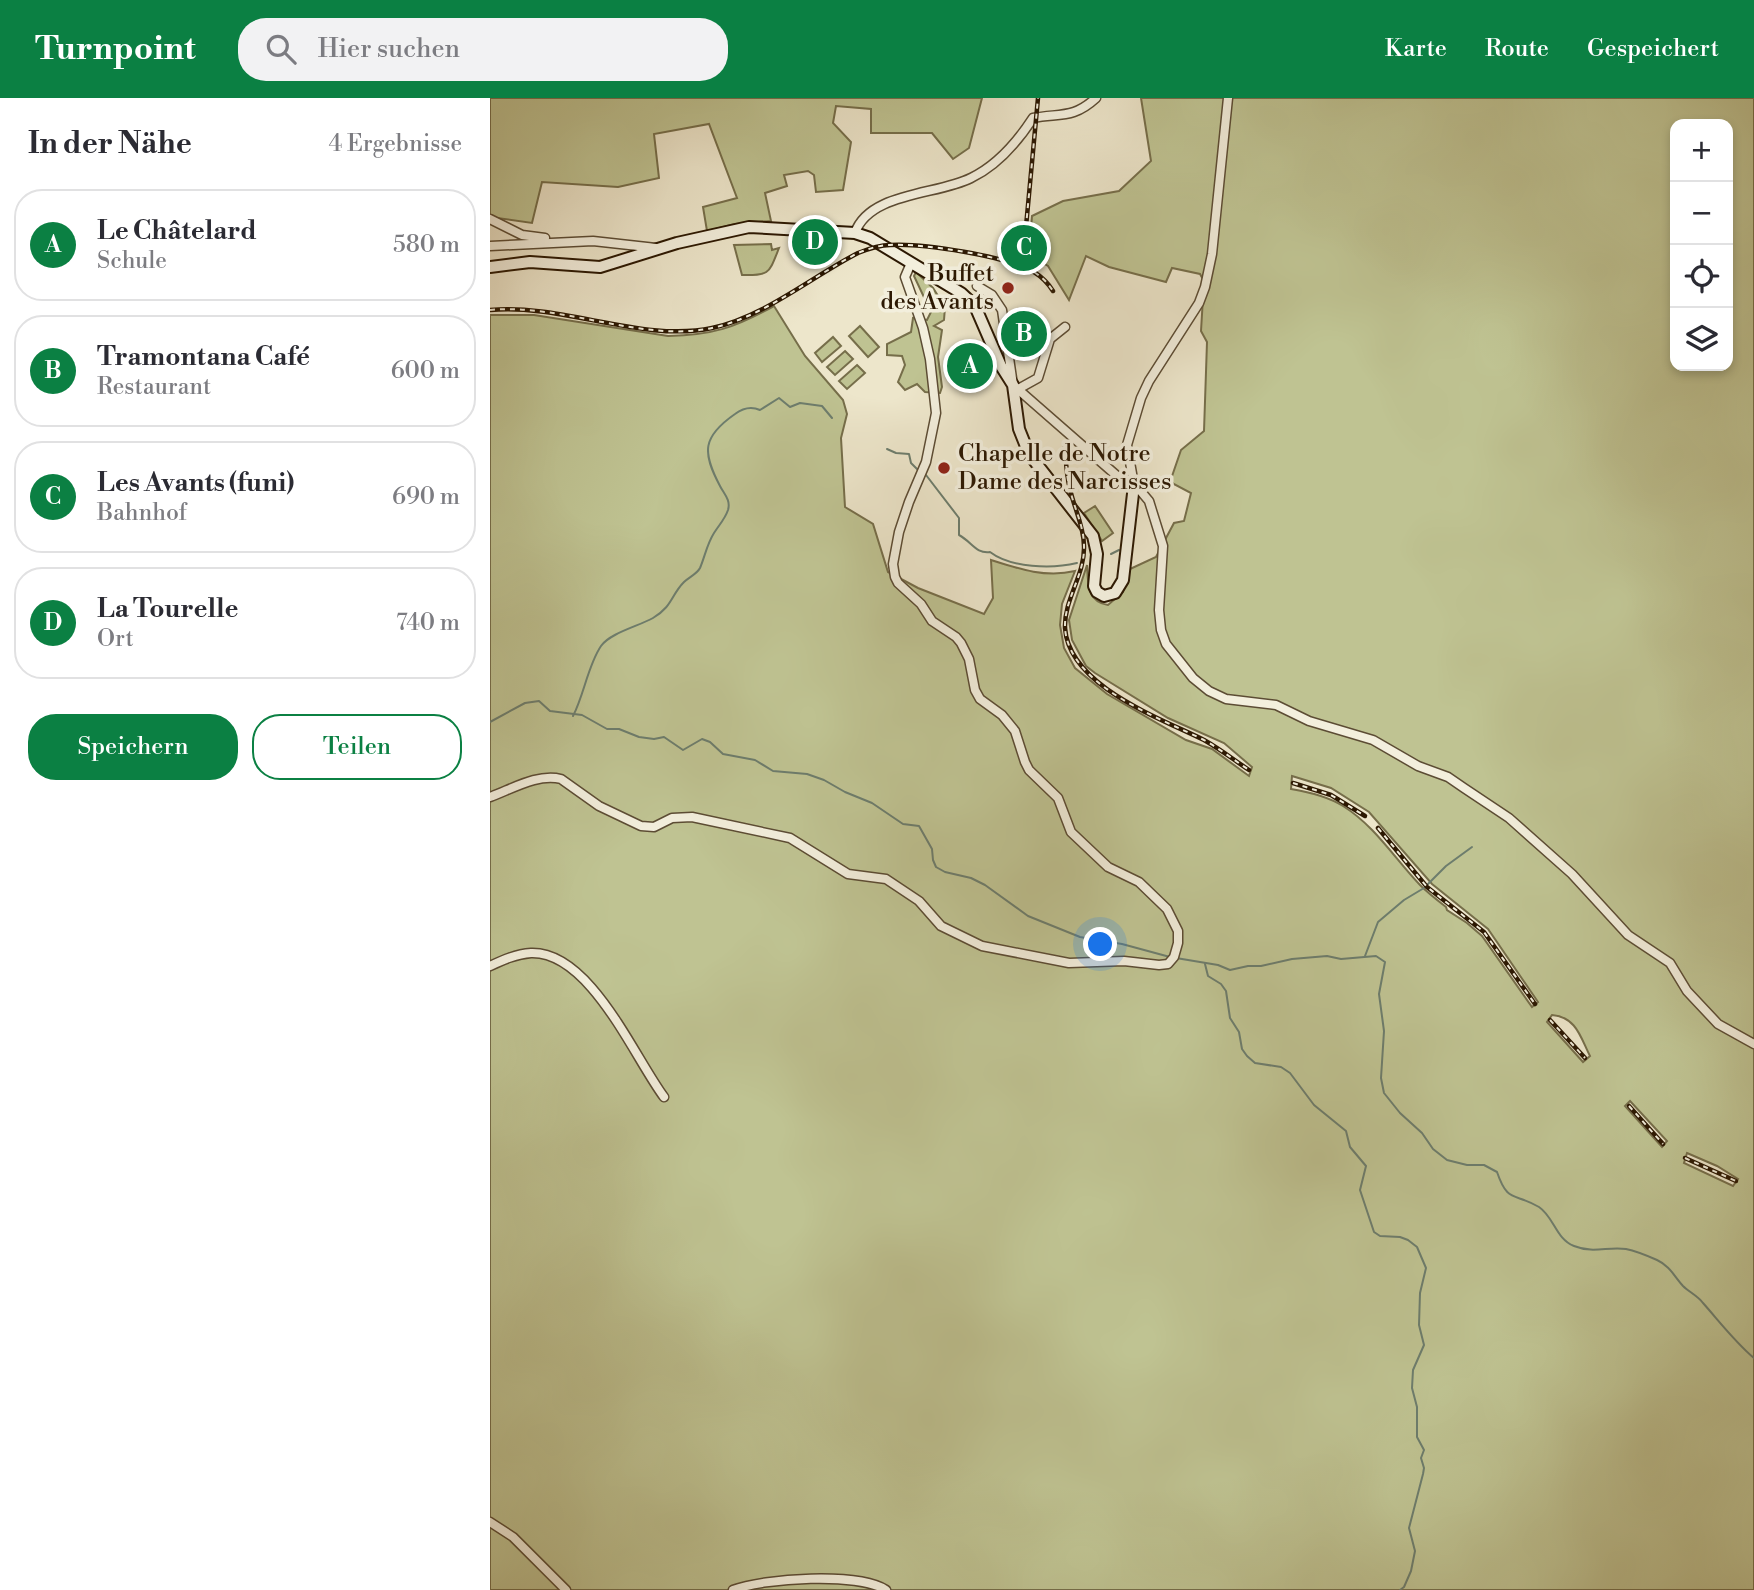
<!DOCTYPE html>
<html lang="de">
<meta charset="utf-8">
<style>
:root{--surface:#fff;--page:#f2f2f3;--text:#2b2b33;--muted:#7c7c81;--line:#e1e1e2;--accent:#0b8043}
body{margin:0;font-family:"Libre Bodoni",serif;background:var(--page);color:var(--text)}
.controls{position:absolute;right:21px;top:21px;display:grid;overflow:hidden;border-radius:14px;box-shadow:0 4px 10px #0003}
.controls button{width:63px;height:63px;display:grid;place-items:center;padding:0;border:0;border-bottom:2px solid var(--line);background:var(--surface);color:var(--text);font:35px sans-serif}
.you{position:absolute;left:611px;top:847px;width:24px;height:24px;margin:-18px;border:5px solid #fff;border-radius:50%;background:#1a73e8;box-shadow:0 0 0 10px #1a73e833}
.badge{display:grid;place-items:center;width:46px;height:46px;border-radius:50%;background:var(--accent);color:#fff;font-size:23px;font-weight:700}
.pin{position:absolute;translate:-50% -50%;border:4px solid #fff;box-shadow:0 2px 7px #0006}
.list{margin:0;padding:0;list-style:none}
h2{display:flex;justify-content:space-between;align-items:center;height:91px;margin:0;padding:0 28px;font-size:30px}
h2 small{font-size:23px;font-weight:400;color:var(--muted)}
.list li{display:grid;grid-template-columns:46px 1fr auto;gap:21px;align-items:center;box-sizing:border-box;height:112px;margin:0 14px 14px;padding:0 14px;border:2px solid var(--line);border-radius:28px}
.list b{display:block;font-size:26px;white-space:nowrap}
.list p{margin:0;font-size:23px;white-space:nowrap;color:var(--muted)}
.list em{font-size:23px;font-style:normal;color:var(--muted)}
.actions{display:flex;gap:14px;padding:21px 28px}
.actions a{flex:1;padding:16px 0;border:2px solid var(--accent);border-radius:28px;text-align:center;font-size:24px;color:var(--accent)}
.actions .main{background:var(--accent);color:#fff}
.icon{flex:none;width:38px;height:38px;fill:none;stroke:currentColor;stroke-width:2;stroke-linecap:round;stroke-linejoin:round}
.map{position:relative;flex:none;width:1264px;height:1492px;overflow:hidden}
header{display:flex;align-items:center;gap:42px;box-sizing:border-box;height:98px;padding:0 35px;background:var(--accent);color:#fff}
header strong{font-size:33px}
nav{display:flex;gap:38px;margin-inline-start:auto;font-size:24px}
.search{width:490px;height:63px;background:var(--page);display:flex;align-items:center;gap:18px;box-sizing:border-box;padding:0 24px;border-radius:28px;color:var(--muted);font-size:26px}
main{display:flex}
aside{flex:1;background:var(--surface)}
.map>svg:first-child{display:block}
</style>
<header>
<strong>Turnpoint</strong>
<div class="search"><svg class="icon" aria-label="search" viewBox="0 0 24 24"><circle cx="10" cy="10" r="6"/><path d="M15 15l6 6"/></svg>Hier suchen</div>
<nav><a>Karte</a><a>Route</a><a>Gespeichert</a></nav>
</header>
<main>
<aside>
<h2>In der Nähe<small>4 Ergebnisse</small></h2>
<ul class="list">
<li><span class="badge">A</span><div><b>Le Châtelard</b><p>Schule</p></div><em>580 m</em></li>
<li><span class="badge">B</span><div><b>Tramontana Café</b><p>Restaurant</p></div><em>600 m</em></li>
<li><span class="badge">C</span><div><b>Les Avants (funi)</b><p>Bahnhof</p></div><em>690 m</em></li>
<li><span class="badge">D</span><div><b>La Tourelle</b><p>Ort</p></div><em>740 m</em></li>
</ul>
<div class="actions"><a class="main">Speichern</a><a>Teilen</a></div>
</aside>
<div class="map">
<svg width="1264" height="1492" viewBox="0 0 1264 1492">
<rect width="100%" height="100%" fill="#ede6cb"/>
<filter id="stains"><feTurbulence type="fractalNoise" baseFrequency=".00286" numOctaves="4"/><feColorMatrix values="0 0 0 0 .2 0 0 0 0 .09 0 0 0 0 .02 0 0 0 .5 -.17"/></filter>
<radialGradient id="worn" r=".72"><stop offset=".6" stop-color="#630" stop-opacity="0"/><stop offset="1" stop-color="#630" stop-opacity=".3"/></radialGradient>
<g fill="#bfc392" stroke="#766e4a" stroke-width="2" fill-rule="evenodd">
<polygon points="0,0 492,0 479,50 463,61 442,35 381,35 381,11 346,8 343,25 361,44 353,92 326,94 324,77 318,73 294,77 297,88 275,95 281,123 245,126 217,133 213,109 247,100 219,26 164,36 169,80 128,89 52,84 42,125 0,119"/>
<path d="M651,0H1264V1492H0V217H44L178,238C223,237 244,230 284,208L315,258L353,302L357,316L351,340L355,409L383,426L398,474L428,490L494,516L503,500L501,462C529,471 556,480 585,473L572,506L570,527L574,550L585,570L617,596L696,642L722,651L759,678L762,669L734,645L678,620L605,575L596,568L582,542L579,522L597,467C598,485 597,504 618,507L633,494L640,471L666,459L684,425L694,423L701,395L680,384L691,352L714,333L717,244L711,233L714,183L710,176L682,170L676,184L619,169L596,158L579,202L558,168L539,157L542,118L573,103L629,93L661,63ZM1185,26H1238V268H1185ZM802,678L841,690L879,714L942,786L998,831L1048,904L1042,909L992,838L977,825L957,812L956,809C947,802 938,795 930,787C905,761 885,728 853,708C837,698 819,694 801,691ZM1062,917C1087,919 1091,941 1100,958L1093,964L1057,924ZM1140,1003L1177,1043L1172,1049L1135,1008ZM1197,1055L1227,1068L1248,1081L1243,1088L1194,1065Z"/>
<path d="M281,146L282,152L289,150C279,175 280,178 252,177L244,147Z"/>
<polygon points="426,174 443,190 455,209 454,222 444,228 452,232 448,259 452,289 450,295 435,294 427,286 415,292 408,284 415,267 412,258 397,257 397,246 421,234 423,220 437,222 441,214 424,178"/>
<polygon points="370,228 389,249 378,259 359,238"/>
<polygon points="343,239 351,248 332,264 325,255"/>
<polygon points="355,253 363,261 345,277 337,269"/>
<polygon points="367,267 375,275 357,291 349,283"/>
<polygon points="605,408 623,435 612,443 594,415"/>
</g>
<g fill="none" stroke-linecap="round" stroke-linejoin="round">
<g stroke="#6d7d6d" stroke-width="2">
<polyline points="397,351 406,355 419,356 421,365 428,372"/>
<path d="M436,377L469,420V437C482,444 486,456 500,454C521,470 562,471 587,465"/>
<polyline points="621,456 629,452"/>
<path d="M83,618C94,597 98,567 111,548C120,535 149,528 163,520C183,508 181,497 194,484C199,479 207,476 210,470C215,458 217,446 224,435C229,427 235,421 238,412C241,402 234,396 230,388C212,354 212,339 245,316C253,310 261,308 270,312L289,300L300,309L310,305L332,308L342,320"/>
<polyline points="0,624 35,605 49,603 60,613 92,617 117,631 129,631 149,639 164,641 174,639 193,652 212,641 220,644 233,656 265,662 283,673 317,676 334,682 355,694 382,705 413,726 429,728 442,751 443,762 446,769 455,774 481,780 495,787 538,818 590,839 632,846 680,859"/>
<polyline points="938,786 956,768 982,749"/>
<polyline points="875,858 888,824 914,802 934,790"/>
<path d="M686,860L728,867L740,872L758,868H771L802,861L837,858L851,861L886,858L895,864L889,896L894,933L891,980L894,995L910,1015L932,1035L943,1051L957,1062L977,1067H994L1007,1074C1018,1106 1024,1094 1049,1109C1064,1119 1066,1141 1084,1148C1104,1156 1118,1148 1136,1151C1146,1153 1158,1158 1167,1162C1180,1168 1184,1178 1193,1188C1199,1194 1208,1198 1213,1205C1229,1223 1245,1244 1264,1260"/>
<polyline points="715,866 718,878 731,886 736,893 740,920 749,934 752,951 757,958 765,965 791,969 800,975 824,1007 856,1033 860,1049 876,1068 870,1092 884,1134 890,1138 910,1139 918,1142 927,1149 936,1170 930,1195 929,1227 934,1247 923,1272 922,1290 927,1309 927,1339 934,1352 931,1360 934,1370 933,1376 919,1430 925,1453 921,1473 914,1489 910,1492"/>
</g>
<defs>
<g id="street">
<polyline points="0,121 32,137 55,140"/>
<path d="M365,135C379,94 448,97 481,80C506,68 528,43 543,20C571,15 583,21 606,0"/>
<polyline points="0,148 103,143 166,150"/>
<polyline points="487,188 502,197 512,212 523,287 626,377 648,390 659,403 673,448 669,512 671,532 676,546 703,580 719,593 736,601 786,607 819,623 883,642 928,668 958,679 974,690 1019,720 1082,776 1138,837 1180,865 1197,893 1228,926 1264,946"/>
<polyline points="530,290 548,280 560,241 575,229"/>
<polyline points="644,387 637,347 651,300 659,283 709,205 715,189 722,156 738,0"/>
<path d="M0,699C22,691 48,675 71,681L109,708L151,728L164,729L182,720L202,719L300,740L358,776L396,781L429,803L451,828L492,848L579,865L634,863L669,867L678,866L684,859L688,845V833L677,811L649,784L618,769L581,734L568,700L539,672L535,664L525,633L512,617L490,601L485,592L479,561L471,545L466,539L442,523L431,506L408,485L405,479L403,466L409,434L419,404L436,364L446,315L440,261L433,230L415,179L421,165"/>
<path d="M0,868C13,862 26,856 41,855C100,853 144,959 174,999"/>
<polyline points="0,1424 23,1439 76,1492"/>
<path d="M243,1492C274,1480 368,1474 396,1492"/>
</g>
<polyline id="secondary" points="0,169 40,164 110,169 187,145 259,129 365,135 380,140 471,195 485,208 511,268 523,287 529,331 539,356 603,438 607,456 604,488 607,494 614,498 625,495 633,482 644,387"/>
</defs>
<use href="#street" stroke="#5c4c34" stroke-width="11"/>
<use href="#secondary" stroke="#2c1802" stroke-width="14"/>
<use href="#street" stroke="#f3efdd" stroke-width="8"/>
<use href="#secondary" stroke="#f3efdd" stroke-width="10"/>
<defs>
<g id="rail">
<polyline points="534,150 548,0"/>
<path d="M0,212C72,205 153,245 222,230C274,219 321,179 368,155C378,151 389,147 400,147C433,145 516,158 544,174C552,179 558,185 563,193"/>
<path d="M575,348C576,363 576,377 580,391C584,410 594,428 594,448C595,477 574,501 575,530C579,588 670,620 714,642C730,651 744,662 759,672"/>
<polyline points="803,685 841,697 875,718"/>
<polyline points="888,730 937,789 994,834 1045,906"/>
<polyline points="1060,922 1095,960"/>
<polyline points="1139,1008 1173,1046"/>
<polyline points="1195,1060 1246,1083"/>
</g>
</defs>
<use href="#rail" stroke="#2c1802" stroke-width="4.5"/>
<use href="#rail" stroke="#f3efdd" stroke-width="2" stroke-dasharray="5" stroke-linecap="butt"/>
</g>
<g fill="#8f2418" stroke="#f3efdd" stroke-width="2.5">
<circle cx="518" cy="190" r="7"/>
<circle cx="454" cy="370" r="7"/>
</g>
<g text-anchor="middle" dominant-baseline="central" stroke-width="7" stroke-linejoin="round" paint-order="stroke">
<g font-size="24" fill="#2c1802" stroke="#f3efdd" text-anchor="end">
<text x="504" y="176">Buffet<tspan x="504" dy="28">des Avants</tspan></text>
<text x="468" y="356" text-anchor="start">Chapelle de Notre<tspan x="468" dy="28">Dame des Narcisses</tspan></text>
</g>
</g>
<rect width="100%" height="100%" filter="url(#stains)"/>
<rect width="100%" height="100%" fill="url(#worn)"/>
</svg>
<div class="controls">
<button>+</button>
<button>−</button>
<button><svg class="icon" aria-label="locate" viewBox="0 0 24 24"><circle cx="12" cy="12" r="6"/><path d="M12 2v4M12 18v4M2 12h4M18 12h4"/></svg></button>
<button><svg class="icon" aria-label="layers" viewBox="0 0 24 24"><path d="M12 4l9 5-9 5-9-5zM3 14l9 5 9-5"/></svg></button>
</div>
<div class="you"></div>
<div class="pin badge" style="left:480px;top:268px">A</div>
<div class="pin badge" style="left:534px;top:236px">B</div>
<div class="pin badge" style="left:534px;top:150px">C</div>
<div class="pin badge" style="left:325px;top:144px">D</div>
</div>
</main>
